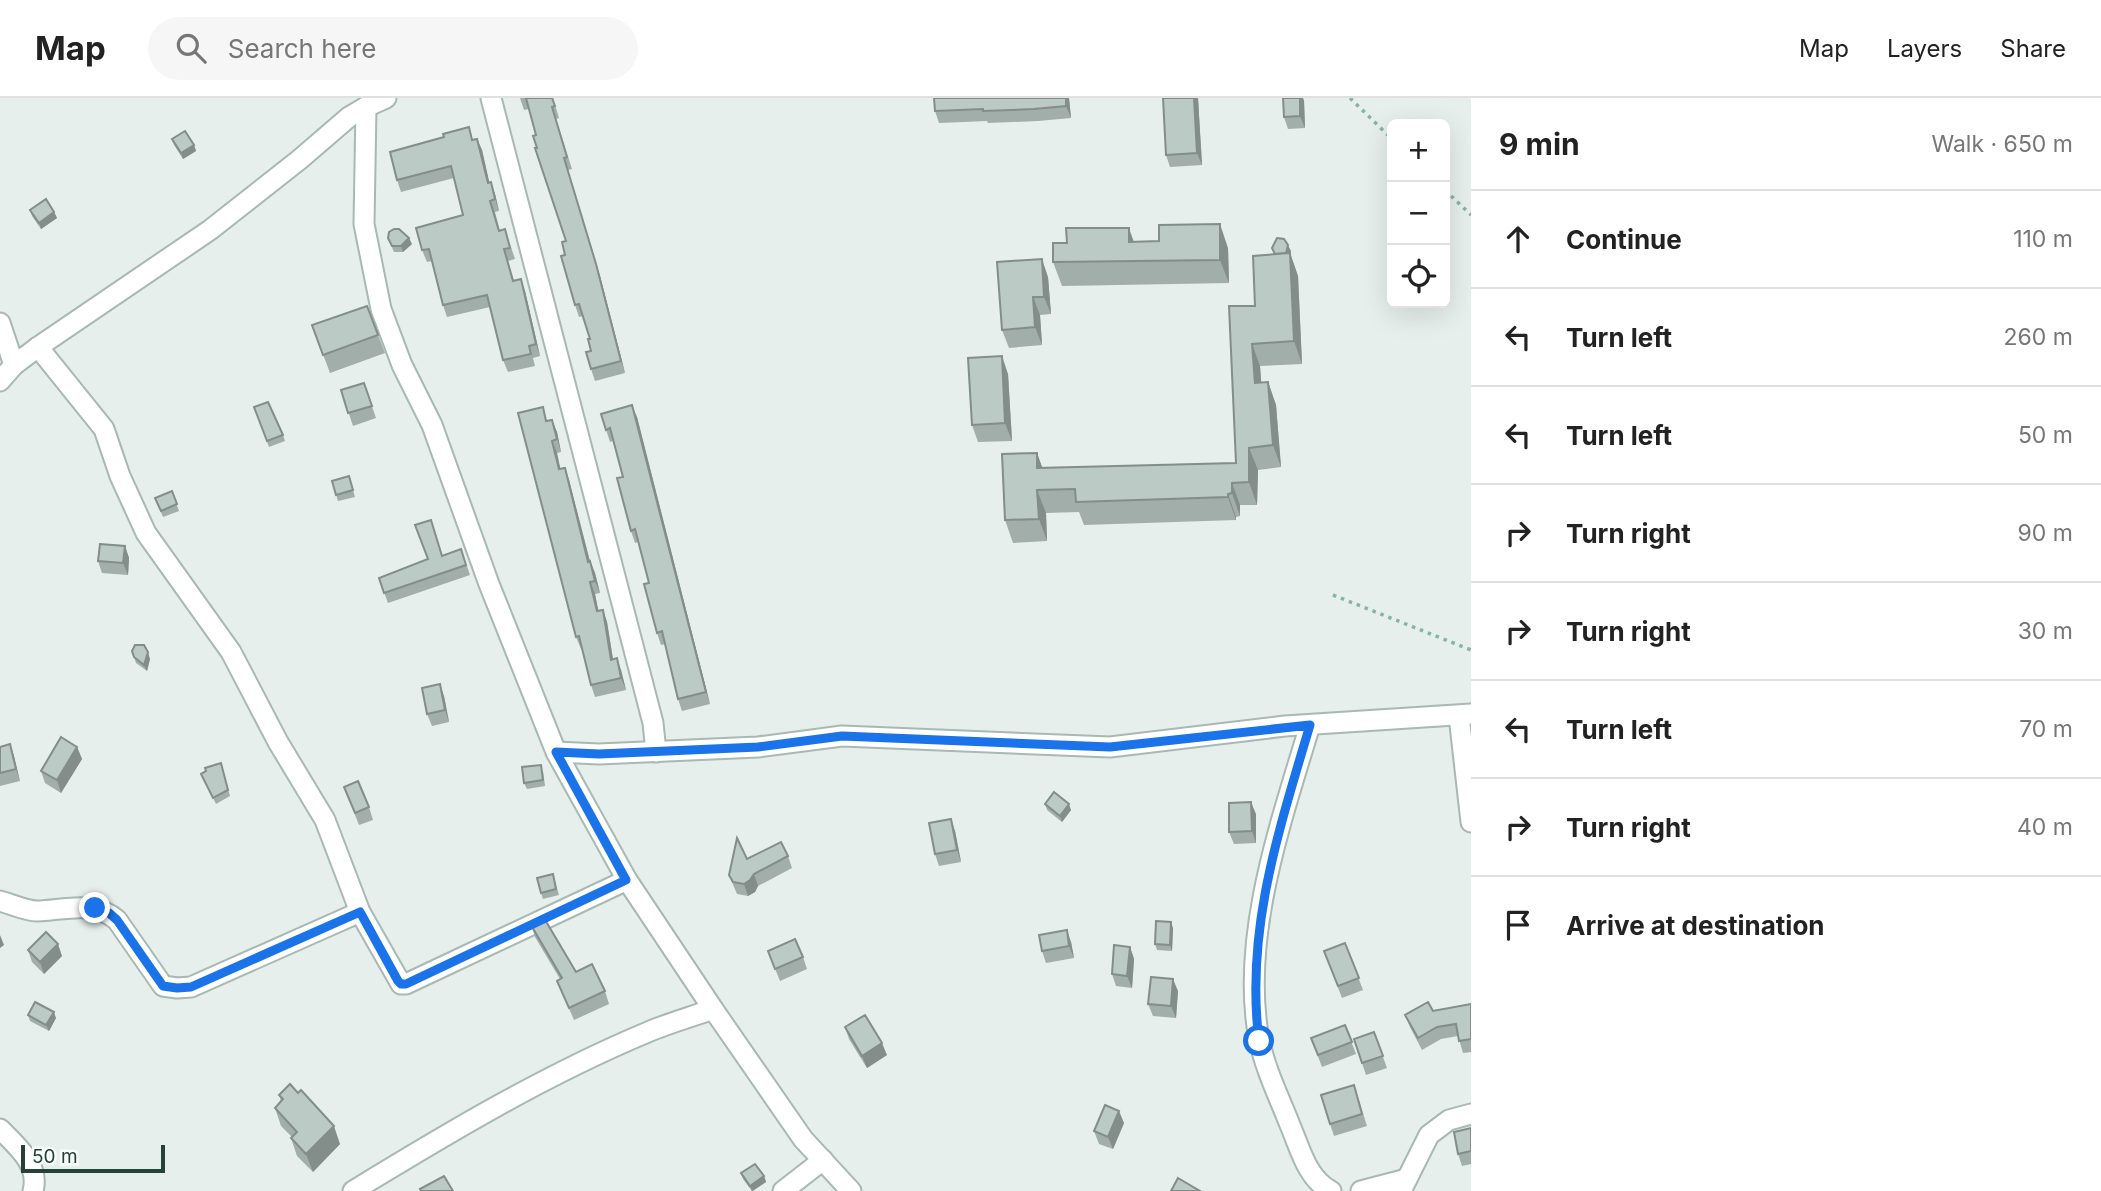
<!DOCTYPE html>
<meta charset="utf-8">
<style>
:root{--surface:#fff;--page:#f6f6f6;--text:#222;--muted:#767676;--line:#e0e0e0}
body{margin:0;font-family:Inter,sans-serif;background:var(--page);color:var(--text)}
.controls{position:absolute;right:21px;top:21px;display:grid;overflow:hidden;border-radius:10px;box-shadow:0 7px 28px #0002}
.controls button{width:63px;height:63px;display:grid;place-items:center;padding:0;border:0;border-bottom:2px solid var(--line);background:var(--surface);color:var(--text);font:35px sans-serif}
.scale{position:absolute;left:21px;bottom:18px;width:144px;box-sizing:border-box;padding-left:7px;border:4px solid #24423a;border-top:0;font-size:19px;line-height:24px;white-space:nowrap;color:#24423a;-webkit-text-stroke:5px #f7fbf9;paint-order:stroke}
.stop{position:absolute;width:21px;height:21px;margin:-16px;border:5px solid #1a73e8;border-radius:50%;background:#fff}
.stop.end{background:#1a73e8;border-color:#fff;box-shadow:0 2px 7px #0008}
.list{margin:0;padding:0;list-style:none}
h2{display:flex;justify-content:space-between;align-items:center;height:91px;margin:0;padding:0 28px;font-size:30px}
h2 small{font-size:23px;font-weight:400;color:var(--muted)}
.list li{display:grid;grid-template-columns:46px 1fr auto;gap:21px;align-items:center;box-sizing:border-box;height:98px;padding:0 28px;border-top:2px solid var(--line)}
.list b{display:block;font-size:26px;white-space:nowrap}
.list em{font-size:23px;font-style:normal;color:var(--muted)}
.icon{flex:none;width:38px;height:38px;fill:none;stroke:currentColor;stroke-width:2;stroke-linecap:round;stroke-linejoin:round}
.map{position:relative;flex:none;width:1471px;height:1093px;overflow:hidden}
header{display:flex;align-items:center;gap:42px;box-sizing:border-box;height:98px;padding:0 35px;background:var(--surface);border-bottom:2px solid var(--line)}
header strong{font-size:33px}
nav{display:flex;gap:38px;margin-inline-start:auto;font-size:24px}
.search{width:490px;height:63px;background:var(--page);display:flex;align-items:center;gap:18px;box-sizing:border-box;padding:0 24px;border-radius:38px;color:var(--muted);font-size:26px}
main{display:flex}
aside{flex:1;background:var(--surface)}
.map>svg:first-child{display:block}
</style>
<header>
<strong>Map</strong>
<div class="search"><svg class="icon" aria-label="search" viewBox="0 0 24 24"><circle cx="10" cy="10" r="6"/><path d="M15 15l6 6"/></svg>Search here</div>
<nav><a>Map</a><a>Layers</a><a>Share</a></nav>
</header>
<main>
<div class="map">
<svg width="1471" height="1093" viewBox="0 0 1471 1093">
<rect width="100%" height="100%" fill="#e6efeb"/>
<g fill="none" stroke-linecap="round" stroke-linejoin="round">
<defs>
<g id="street">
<polyline points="491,0 653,625 656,654"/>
<polyline points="366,9 364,126 381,211 402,267 432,327 489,486 556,654 627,782 713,911 803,1041 851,1093"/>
<polyline points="0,225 14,267"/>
<polyline points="38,249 104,331 120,378 146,435 231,554 278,644 325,722 360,814 401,886 406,886 627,782"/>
<polyline points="0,283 14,267 38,249 210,132 299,62 349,19 366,9 386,0"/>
<polyline points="1459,618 1471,724"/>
<path d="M1310,627C1281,724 1240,839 1259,941C1265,971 1279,999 1290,1027C1300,1050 1307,1081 1331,1093"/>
<polyline points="556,654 599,656 758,649 842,638 1110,649 1285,628 1471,616"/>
<path d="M0,803C11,806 26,813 37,813C65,812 94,802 117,822L163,888L177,890L191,889L360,814"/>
<path d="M0,1031C17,1048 40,1067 33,1093"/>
<path d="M353,1093C448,1035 545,977 648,934C669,925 691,919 713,911"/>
<polyline points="783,1093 823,1062"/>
<polyline points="1361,1093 1407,1081"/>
<polyline points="1401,1093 1429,1037 1449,1022 1471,1016"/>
</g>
</defs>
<use href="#street" stroke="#a8b8b2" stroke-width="23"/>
<g stroke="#86b3a5" stroke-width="3.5" stroke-dasharray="3.5 5" stroke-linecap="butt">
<polyline points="1350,0 1392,41"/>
<polyline points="1445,92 1471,117"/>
<polyline points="1333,497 1471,552"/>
</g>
<use href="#street" stroke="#fff" stroke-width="19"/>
</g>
<g fill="#a1aea9">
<polygon points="520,0 553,0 559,20 556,21 572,71 568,72 600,178 625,275 595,283 591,271 591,253 590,241 583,218 579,219 575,207 565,157 566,143 537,50 536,37 529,11 524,12"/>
<polygon points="934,0 1069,0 1071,20 1038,23 988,25 987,23 939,25 935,13"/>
<polygon points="1163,0 1198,0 1202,67 1170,69 1166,57"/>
<polygon points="1283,0 1303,0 1304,3 1305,30 1288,31 1284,19"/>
<polygon points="172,41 194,47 196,53 183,61 174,47"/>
<polygon points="477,41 482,52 489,84 495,96 499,113 495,114 500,133 505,131 515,161 508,163 514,183 525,193 540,258 533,260 535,268 508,274 503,262 490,209 447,219 443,207 432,163 427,164 422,152 463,117 454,80 401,94 397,82 473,42"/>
<polygon points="30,112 54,114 57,120 41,131 32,118"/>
<polygon points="388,140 412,146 403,154 394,154"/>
<polygon points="1134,144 1228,150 1229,185 1062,188 1053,164"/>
<polygon points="1291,153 1290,155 1298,178 1302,266 1260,268 1261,285 1268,284 1276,307 1281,369 1258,372 1257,407 1240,407 1240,418 1236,419 1236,422 1084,427 1079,414 1046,415 1047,443 1013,445 1005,422 1037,355 1042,370 1236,365 1255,208 1275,156"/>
<polygon points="1048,179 1051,216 1040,217 1042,247 1009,250 1002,232"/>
<polygon points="367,208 385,255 330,275 312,227"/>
<polygon points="1008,276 1012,343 978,344 972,327"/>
<polygon points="364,285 376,320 353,328 341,292"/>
<polygon points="254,309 283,337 285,343 269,349"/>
<polygon points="601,316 637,319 710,606 682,613 678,601 665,546 661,547 657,535 649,485 638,444 635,445 631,433 623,379 613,343 610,344"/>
<polygon points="548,323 557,334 561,354 557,355 560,371 565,370 569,382 590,463 595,475 600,495 595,496 598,513 603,512 607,524 613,561 621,572 626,592 595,599 591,587 582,551 581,551 576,539"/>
<polygon points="349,378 355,399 338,403 332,383"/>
<polygon points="172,393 179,413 163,419 155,400"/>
<polygon points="125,448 129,460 128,477 102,475 98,463"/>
<polygon points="461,451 470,477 388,505 379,480"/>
<polygon points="132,553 150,561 147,573 136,565"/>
<polygon points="444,598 449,624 432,628 427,616"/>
<polygon points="10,646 20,683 0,688 0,649"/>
<polygon points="77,649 82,661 61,695 45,685 41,673"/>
<polygon points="223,672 230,698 216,706 201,676"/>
<polygon points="543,673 545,688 527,691 524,685"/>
<polygon points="344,689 369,709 373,722 359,727"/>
<polygon points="1045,706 1071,712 1062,724 1047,712"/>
<polygon points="1256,716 1256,745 1234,746 1229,734"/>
<polygon points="955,733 961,764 939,768 935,756"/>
<polygon points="788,758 792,770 758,788 755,794 748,798 737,796 729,777 747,761"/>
<polygon points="553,776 559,797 543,801 541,795"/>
<polygon points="531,827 576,874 605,893 609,906 574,922 557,883 560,881 535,839"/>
<polygon points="1173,830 1172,853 1157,852 1155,846"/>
<polygon points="1071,844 1074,860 1046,865 1042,853"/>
<polygon points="1345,845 1363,892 1342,900 1324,853"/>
<polygon points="1130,849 1134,861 1132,890 1116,888 1112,876"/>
<polygon points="28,852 62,858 44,876 32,864"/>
<polygon points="768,853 803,859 807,871 780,883"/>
<polygon points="1178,893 1176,920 1153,918 1148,906"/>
<polygon points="1471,906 1471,954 1463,955 1458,938 1441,941 1422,952 1410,929 1405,917"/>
<polygon points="28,917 56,920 49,933 30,923"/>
<polygon points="1345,927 1356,956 1322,969 1311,940"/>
<polygon points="845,929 887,957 867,970 849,941"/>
<polygon points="1374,934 1387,970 1366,977 1354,941"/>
<polygon points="298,995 340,1046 313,1074 297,1058 291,1040 292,1039 281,1028 275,1010 281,1003 279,997"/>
<polygon points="1358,999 1367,1028 1334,1038 1330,1026"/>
<polygon points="1124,1025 1113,1051 1099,1046 1094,1033"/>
<polygon points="1471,1030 1471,1066 1462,1068 1458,1056"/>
<polygon points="741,1075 764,1078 766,1084 753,1093 752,1093 743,1081"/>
</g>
<g fill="#838d89">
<polygon points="1066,0 1069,0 1071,20 1066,8"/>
<polygon points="1194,0 1198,0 1202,67 1197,55"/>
<polygon points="1300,0 1303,0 1304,3 1305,30 1300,18"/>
<polygon points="477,41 482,52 492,96 488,85"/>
<polygon points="194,47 196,53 183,61 181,55"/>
<polygon points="564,60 600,178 625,275 621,263"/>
<polygon points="491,84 495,96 499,113 495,101"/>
<polygon points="54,114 57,120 41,131 39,125"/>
<polygon points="1220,126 1228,150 1229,185 1220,162"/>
<polygon points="1129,130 1137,153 1129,144"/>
<polygon points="409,140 412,146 403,154 401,148"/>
<polygon points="1288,147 1291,153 1290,155 1298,178 1302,266 1294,243 1281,170"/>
<polygon points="1042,161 1048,179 1051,216 1044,199"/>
<polygon points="521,181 525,193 540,258 536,246"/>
<polygon points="1033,199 1040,217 1042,247 1035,229"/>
<polygon points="1252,246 1260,268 1263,307 1255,285"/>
<polygon points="1002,258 1008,276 1012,343 1005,325"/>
<polygon points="1268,284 1276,307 1281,369 1273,347"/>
<polygon points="632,307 637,319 710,606 706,594"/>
<polygon points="552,322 557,334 561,354 557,341"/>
<polygon points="552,343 557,355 563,383 559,371"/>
<polygon points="1249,350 1258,372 1257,407 1249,384"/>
<polygon points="1037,355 1045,377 1046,393 1037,370"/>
<polygon points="565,370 569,382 593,476 588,464"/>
<polygon points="1232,385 1240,407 1240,418 1232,395"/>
<polygon points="1037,392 1046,415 1047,443 1039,421"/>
<polygon points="1228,396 1236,419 1236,422 1228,399"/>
<polygon points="125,448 129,460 128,477 123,465"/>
<polygon points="590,463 595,475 600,495 595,483"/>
<polygon points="590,484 595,496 601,525 597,513"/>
<polygon points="603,512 607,524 615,574 611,562"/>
<polygon points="148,554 150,561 147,573 144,567"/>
<polygon points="617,560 621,572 626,592 621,580"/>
<polygon points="440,586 444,598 449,624 445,612"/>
<polygon points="10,646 14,658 20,683 16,671"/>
<polygon points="77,649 82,661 61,695 57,682"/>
<polygon points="1251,704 1256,716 1256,745 1252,733"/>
<polygon points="1069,706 1071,712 1062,724 1060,718"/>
<polygon points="951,721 955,733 961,764 957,752"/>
<polygon points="754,776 758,788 755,794 748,798 744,786"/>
<polygon points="1171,824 1173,830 1172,853 1170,847"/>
<polygon points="1067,832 1071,844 1074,860 1069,848"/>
<polygon points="0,837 4,847 0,850"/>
<polygon points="58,846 62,858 44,876 40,864"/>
<polygon points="1130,849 1134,861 1132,890 1127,878"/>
<polygon points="1173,881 1178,893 1176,920 1171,908"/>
<polygon points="54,914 56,920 49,933 46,927"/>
<polygon points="882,945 887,957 867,970 862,958"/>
<polygon points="1119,1013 1124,1025 1113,1051 1108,1039"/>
<polygon points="334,1028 340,1046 313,1074 306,1056"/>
<polygon points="764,1078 766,1084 752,1093 750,1088"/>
</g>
<g fill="#bbcac4" stroke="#838d89" stroke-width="2">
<polygon points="526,0 552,0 555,8 552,9 567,59 564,60 596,166 621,263 591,271 586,254 591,253 588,241 590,241 579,206 575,207 561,158 565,157 562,144 566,143 535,50 537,50 533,38 536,37"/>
<polygon points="934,0 1066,0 1066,8 1034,11 983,13 983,11 935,13"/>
<polygon points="1163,0 1194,0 1197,55 1166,57"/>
<polygon points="1283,0 1300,0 1300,18 1284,19"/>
<polygon points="469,29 472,42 477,41 488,85 491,84 495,101 490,103 499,133 505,131 510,150 504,151 513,183 521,181 536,246 529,248 531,256 503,262 487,197 443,207 429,151 422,152 416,130 463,117 451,68 397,82 390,54 444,39 443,36"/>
<polygon points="185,33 194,47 181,55 172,41"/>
<polygon points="46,101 54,114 39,125 30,112"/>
<polygon points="1220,126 1220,162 1053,164 1053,145 1067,145 1066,130 1129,130 1129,144 1159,143 1159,127"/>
<polygon points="394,131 399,131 409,140 401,148 392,148 388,140 389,134"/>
<polygon points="1277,140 1284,141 1288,147 1286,155 1275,156 1272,150"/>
<polygon points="1290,155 1294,243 1252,246 1255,285 1268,284 1273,347 1249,350 1249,384 1232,385 1232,395 1228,396 1228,399 1076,404 1075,391 1037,392 1039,421 1005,422 1002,356 1037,355 1037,370 1236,365 1229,208 1255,208 1253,158"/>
<polygon points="1042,161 1044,199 1033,199 1035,229 1002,232 997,164"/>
<polygon points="367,208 378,237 323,257 312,227"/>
<polygon points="1002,258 1005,325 972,327 968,260"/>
<polygon points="364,285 372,308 348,315 341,292"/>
<polygon points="268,304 283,337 267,343 254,309"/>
<polygon points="632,307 706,594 678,601 662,533 657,535 644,486 649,485 635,431 631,433 617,380 623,379 610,330 606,332 601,316"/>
<polygon points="543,309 546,323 552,322 557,341 552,343 559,371 565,370 588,464 590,463 595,483 590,484 597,513 603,512 611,562 617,560 621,580 591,587 579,538 576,539 518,315"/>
<polygon points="349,378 353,392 336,397 332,383"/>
<polygon points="172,393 177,406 161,413 155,400"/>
<polygon points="431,422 442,458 461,451 466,467 384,495 379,480 428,461 415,427"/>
<polygon points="100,446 125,448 123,465 98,463"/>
<polygon points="135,547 144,547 148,554 144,567 134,559 132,553"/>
<polygon points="440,586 445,612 427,616 422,590"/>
<polygon points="61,639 77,649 57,682 41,673"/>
<polygon points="10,646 16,671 0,675 0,649"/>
<polygon points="221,665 228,692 213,700 201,676 206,673 205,670"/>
<polygon points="541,667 543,682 524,685 522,669"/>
<polygon points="358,683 369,709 355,715 344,689"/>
<polygon points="1054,694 1069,706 1060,718 1045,706"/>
<polygon points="1251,704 1252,733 1229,734 1229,705"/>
<polygon points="951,721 957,752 935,756 929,725"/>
<polygon points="737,740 747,761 781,744 788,758 754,776 750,782 744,786 733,784 729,777"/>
<polygon points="553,776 556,791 541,795 537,780"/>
<polygon points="544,820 576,874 592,866 605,893 569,910 557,883 562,880 531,827"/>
<polygon points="1156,823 1171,824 1170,847 1155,846"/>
<polygon points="1067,832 1069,848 1042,853 1039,837"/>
<polygon points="46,834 58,846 40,864 28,852"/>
<polygon points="795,841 803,859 775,871 768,853"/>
<polygon points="1345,845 1359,880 1338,888 1324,853"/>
<polygon points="1114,847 1130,849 1127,878 1112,876"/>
<polygon points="1151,879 1173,881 1171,908 1148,906"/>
<polygon points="35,904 54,914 46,927 28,917"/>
<polygon points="1428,904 1433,913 1471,906 1471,941 1459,943 1456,926 1437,929 1418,940 1405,917"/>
<polygon points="865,917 882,945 862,958 845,929"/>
<polygon points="1345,927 1352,944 1318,957 1311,940"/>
<polygon points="1374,934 1383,958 1362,965 1354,941"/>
<polygon points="290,986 298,995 301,992 334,1028 306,1056 291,1040 297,1034 275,1010 283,1001 279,997"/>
<polygon points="1354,987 1362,1016 1330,1026 1321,997"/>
<polygon points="1105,1007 1119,1013 1108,1039 1094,1033"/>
<polygon points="1471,1030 1471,1053 1458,1056 1454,1034"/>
<polygon points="755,1066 764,1078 750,1088 741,1075"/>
<polygon points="444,1078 453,1093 421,1093 420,1091"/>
<polygon points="1178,1080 1200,1093 1171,1093"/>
</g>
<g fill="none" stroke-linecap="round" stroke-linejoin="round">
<path stroke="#1a73e8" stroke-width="9" d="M95,810L109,815L117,822L163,888L177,890L191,889L360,814L398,883L401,886H406L626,782L556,654L599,656L758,649L842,638L1110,649L1310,627C1279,732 1245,832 1259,943"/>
</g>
</svg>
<div class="controls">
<button>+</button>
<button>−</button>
<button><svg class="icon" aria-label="locate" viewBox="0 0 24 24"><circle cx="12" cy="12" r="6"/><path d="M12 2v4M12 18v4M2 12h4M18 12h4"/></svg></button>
</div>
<div class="scale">50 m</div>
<div class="stop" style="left:1259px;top:943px"></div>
<div class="stop end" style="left:95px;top:810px"></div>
</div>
<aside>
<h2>9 min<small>Walk · 650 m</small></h2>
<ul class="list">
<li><svg class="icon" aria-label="ahead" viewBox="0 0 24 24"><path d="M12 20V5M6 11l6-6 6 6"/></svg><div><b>Continue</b></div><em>110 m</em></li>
<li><svg class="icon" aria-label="left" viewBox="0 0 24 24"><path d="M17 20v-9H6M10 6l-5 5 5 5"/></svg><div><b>Turn left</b></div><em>260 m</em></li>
<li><svg class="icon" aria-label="left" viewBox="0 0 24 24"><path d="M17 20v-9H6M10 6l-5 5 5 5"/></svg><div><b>Turn left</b></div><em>50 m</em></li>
<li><svg class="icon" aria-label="right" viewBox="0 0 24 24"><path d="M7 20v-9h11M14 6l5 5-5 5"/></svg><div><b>Turn right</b></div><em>90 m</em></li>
<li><svg class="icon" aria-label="right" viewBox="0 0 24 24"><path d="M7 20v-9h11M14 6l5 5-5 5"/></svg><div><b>Turn right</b></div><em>30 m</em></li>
<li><svg class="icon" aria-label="left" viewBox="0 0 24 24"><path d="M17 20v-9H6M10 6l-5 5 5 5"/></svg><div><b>Turn left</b></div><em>70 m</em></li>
<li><svg class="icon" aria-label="right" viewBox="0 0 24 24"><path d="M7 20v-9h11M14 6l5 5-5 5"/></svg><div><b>Turn right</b></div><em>40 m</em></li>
<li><svg class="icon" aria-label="arrive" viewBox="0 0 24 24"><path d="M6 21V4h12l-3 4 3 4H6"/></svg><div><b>Arrive at destination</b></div></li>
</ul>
</aside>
</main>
